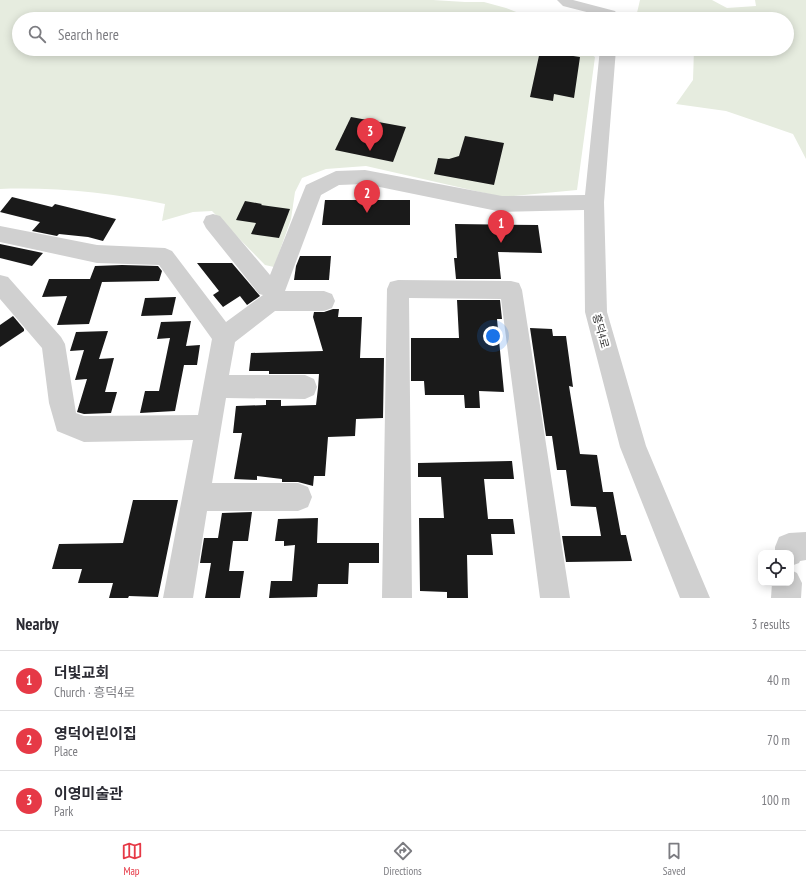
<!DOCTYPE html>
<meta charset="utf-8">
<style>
:root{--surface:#fff;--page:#f2f2f3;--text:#2b2b33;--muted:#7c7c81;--line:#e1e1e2;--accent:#e63946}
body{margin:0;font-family:"PT Sans Narrow","Noto Sans KR",sans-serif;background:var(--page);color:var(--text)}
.controls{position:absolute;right:12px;bottom:12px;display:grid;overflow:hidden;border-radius:8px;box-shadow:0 2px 10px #0003}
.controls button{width:36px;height:36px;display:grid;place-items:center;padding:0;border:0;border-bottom:1px solid var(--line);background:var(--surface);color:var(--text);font:20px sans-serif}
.you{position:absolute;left:493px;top:336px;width:14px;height:14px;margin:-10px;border:3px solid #fff;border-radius:50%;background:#1a73e8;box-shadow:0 0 0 6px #1a73e833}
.badge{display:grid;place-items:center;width:26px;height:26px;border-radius:50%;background:var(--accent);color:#fff;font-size:13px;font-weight:700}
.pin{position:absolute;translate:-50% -33px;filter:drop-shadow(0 1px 2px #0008)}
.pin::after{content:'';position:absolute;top:21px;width:14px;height:12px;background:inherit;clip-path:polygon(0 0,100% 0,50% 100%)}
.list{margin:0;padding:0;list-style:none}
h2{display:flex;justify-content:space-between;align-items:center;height:52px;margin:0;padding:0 16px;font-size:17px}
h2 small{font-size:13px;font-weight:400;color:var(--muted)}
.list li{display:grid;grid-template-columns:26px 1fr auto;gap:12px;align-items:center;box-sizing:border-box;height:60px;padding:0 16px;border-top:1px solid var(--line)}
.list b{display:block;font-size:15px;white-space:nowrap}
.list p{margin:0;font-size:13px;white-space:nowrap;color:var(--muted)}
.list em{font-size:13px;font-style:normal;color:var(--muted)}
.icon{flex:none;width:22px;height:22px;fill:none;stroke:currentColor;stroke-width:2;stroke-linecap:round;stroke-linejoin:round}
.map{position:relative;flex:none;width:806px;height:598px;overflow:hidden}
.search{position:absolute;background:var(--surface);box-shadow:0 2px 10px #0003;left:12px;right:12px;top:12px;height:44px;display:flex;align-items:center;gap:10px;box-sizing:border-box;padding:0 14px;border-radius:22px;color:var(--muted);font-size:15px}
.sheet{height:232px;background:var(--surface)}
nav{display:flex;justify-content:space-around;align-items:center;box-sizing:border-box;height:56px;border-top:1px solid var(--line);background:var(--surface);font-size:11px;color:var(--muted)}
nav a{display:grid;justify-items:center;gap:2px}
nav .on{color:var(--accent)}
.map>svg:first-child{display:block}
</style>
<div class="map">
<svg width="806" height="598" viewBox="0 0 806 598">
<rect width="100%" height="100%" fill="#fff"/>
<g fill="#e6ecdf">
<path d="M0,0H433L465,2H484L506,8L534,19H19V49H582L595,57L577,190L502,197L366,166L326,169L302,178L295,192L291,219L274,267L265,265L212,211L193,212L162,221L165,204C111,193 55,187 0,189Z"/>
<polygon points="640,0 712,0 727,8 756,6 755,0 806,0 806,159 793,134 726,111 676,104 693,80 694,49 787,49 787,19 640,19 636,17"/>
</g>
<g fill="#1a1a1a">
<polygon points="540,51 580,57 574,98 554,94 553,101 530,97"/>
<polygon points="351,117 406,127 393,162 335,150"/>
<polygon points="465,136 504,143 494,185 434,174 438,158 449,159 459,156"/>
<polygon points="12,197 52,207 55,204 116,219 103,241 88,237 59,234 57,236 32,231 40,222 0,212"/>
<polygon points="325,200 410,200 410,225 322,225"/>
<polygon points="245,201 262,204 261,205 290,209 279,238 251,234 256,223 236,220"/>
<polygon points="455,224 538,225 542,253 498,252 501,279 456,279 454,258 457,258"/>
<polygon points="0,244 43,253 32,266 0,258"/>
<polygon points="300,256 331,256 329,280 294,280 296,266"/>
<polygon points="197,263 232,263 260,296 247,305 240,296 223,307 213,295 219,291"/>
<polygon points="122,265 158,266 162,271 159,281 102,282 89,324 57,325 67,296 42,297 49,279 90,279 95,266"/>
<polygon points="176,297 172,315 141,316 145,298"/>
<polygon points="457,300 500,300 502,319 497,319 504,392 479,391 480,408 465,408 464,395 425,395 424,381 411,381 411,338 459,338"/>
<polygon points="333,309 339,309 338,317 362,317 360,358 384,358 383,418 356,419 355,436 328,437 325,476 314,476 313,486 298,482 282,482 282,479 257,476 257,480 234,479 242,433 233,433 236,406 266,405 266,400 281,400 281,406 316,405 318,388 319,374 269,374 269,371 249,371 251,353 323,351 313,317 314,312 324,312"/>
<polygon points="13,316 24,329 24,331 0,347 0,325"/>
<polygon points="191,321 186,346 200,345 197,365 184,365 175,411 140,413 145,391 159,391 170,338 157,339 161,322"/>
<polygon points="530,328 552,329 553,336 566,336 573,387 569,386 580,454 597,455 603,492 613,492 621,535 626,535 632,561 566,562 562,536 601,536 596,507 571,506 566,470 557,470 552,436 546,436"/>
<polygon points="108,331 99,359 114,358 105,392 117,392 111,413 84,414 77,412 87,379 75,380 84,350 70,351 76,332"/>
<polygon points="512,461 514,479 484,479 488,519 513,519 515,534 491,534 493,555 467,555 468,598 447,598 447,592 420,591 419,518 444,518 441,477 418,477 418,463"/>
<polygon points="133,500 178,500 158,597 129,596 128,598 109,598 113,583 78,583 82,569 52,569 59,544 123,543"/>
<polygon points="252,512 248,541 233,541 229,571 244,571 240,598 205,598 211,563 200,563 204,538 218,538 222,513"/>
<polygon points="318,518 317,543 379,543 379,563 349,563 348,584 318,584 317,597 269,598 271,581 292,581 295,545 284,546 284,541 275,541 278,519"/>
</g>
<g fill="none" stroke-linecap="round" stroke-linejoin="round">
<g fill="#d0d0d0" fill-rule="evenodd">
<polygon points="557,0 573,0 615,11 617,14 615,17 610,18 563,6"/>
<polygon points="600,49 616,49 604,202 607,312 646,446 710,598 680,598 620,447 585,312 584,210 502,212 365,184 339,185 321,195 285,291 324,291 332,294 335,301 332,308 324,311 275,311 235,342 229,375 305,375 314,379 317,387 314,395 305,399 226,398 212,483 298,483 308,487 312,497 308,507 298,511 207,511 193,598 163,598 193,440 84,442 57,431 49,403 42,348 0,299 0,275 8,277 61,337 65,344 76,413 84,416 198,415 212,339 159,265 97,263 0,242 0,226 97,245 165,248 172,251 226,322 263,295 259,294 206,228 203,222 206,216 213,214 220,216 270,275 306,185 336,171 365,170 502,196 585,195"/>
<polygon points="398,280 511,281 519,283 522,290 570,598 540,598 501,299 409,298 412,598 382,598 387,289 390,282"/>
<polygon points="806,532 806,560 800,561 799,563 791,566 791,553 775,553 775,547 779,537 789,533"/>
<polygon points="791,570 797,573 802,583 801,598 771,598 772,583 791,583"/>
</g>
</g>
<g text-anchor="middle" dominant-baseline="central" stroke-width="4" stroke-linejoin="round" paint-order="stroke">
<g font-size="11" fill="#333" stroke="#fff">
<text transform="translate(601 331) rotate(75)">흥덕4로</text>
</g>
</g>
</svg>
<div class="controls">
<button><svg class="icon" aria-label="locate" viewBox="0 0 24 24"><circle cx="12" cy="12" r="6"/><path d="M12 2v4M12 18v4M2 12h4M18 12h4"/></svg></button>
</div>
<div class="you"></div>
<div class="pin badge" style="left:501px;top:243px">1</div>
<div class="pin badge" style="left:367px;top:213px">2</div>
<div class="pin badge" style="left:370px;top:151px">3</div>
<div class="search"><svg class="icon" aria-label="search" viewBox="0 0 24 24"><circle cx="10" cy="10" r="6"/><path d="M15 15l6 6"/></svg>Search here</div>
</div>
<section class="sheet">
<h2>Nearby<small>3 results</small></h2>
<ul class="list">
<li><span class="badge">1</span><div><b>더빛교회</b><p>Church · 흥덕4로</p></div><em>40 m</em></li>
<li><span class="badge">2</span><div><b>영덕어린이집</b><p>Place</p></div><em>70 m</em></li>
<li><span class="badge">3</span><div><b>이영미술관</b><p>Park</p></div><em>100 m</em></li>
</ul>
</section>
<nav>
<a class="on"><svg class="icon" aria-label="map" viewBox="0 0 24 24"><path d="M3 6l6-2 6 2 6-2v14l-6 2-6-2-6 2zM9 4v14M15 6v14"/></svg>Map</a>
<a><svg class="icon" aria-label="directions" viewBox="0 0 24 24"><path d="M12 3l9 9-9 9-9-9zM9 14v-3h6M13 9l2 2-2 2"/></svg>Directions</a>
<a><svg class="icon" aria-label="saved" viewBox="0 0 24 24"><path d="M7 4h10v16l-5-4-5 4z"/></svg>Saved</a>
</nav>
